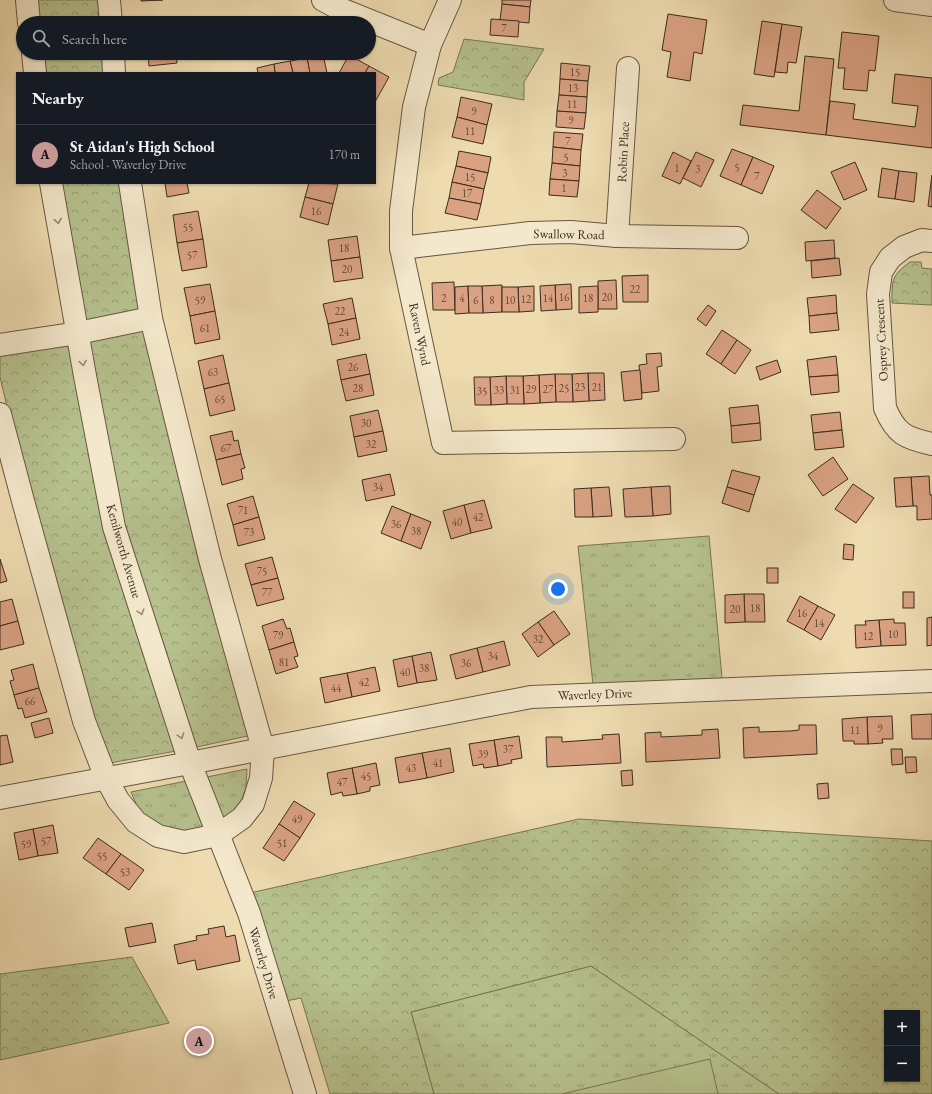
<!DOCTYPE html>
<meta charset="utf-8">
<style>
:root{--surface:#171b24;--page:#20242c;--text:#f1f3f6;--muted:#9ea1a6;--line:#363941;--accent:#c59692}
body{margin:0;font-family:"EB Garamond",serif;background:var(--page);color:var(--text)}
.controls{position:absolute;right:12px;bottom:12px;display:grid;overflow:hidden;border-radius:0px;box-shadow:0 1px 3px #0004}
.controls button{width:36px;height:36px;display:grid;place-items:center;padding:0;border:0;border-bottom:1px solid var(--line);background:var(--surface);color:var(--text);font:20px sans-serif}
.you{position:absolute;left:558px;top:589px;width:14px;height:14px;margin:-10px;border:3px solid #fff;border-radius:50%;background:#1a73e8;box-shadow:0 0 0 6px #1a73e833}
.badge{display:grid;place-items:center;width:26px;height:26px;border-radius:50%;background:var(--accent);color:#111;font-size:13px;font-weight:700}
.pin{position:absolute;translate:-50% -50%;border:2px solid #fff;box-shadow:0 1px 4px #0006}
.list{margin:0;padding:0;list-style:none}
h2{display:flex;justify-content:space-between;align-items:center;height:52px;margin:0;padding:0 16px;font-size:17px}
h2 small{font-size:13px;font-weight:400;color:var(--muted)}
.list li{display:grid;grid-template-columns:26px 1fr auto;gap:12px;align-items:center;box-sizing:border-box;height:60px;padding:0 16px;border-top:1px solid var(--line)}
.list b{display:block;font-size:15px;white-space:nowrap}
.list p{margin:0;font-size:13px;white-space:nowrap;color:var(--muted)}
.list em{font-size:13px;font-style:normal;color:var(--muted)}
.icon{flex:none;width:22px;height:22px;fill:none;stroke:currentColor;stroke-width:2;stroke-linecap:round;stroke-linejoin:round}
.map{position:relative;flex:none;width:932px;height:1094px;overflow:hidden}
.search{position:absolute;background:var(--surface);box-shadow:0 1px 3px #0004;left:16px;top:16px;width:360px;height:44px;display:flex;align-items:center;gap:10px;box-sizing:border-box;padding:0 14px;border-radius:22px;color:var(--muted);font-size:15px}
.panel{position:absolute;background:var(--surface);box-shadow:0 1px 3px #0004;left:16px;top:72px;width:360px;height:112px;border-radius:0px}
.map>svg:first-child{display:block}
</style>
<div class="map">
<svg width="932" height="1094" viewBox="0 0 932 1094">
<defs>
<pattern id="grass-tufts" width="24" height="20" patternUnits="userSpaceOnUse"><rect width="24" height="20" fill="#b6c18d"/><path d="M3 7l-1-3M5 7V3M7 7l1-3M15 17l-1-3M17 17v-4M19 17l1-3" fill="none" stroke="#959d73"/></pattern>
<pattern id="forest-crowns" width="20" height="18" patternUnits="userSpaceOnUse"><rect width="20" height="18" fill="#b6c18d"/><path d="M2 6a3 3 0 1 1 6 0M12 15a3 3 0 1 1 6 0" fill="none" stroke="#959d73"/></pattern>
</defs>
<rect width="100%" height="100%" fill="#eedbb0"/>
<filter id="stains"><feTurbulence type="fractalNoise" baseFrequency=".005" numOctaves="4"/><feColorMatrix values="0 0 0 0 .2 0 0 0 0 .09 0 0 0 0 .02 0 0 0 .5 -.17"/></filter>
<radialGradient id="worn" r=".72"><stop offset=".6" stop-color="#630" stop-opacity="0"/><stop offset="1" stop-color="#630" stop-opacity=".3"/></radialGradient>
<g fill="url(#grass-tufts)" stroke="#787655">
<polygon points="709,536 723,689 594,694 578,546"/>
<polygon points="247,769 246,787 237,813 190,833 168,830 140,813 131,792"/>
<polygon points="591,966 779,1094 434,1094 411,1012"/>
</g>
<g fill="url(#forest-crowns)" stroke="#787655" fill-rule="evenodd">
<polygon points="34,0 98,0 99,23 36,23"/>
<polygon points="464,39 544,49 524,82 524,100 438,85 439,78 453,72"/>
<polygon points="39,53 102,53 104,73 41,73"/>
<polygon points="58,183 119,183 139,313 86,322"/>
<path d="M910,262H921L922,268L932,269V305L892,303C892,280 891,276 910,262Z"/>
<polygon points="144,328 199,562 252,735 192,748 122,526 86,340"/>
<polygon points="72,341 176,751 110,763 93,717 29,501 0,377 0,353"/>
<path d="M579,819L932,841V1094H779L591,966L411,1012L434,1094H330L301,998L276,1003L241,895ZM887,1013H917V1079H887Z"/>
<polygon points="132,957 169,1023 0,1060 0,974"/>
</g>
<polygon fill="#b6c18d" stroke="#787655" points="710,1059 718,1094 562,1094"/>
<g fill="#daa283" stroke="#3b2b1d">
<polygon points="141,0 163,0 141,1"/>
<polygon points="502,0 531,0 530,7 502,4"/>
<polygon points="502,4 530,7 529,23 500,20"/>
<polygon points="668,14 707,20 702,54 694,52 690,81 667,77 671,52 662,50"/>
<polygon points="172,17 173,23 145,23 145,19"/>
<polygon points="491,19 519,21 518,37 490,35"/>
<polygon points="762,21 782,24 774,77 754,74"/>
<polygon points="782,24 802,27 796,63 788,62 787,73 775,72"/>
<polygon points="842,32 879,36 875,71 869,70 867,91 843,89 845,68 838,68"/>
<polygon points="148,53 176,53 177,63 149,66"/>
<polygon points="323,54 327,73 310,73 307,58"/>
<polygon points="349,55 369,66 365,73 339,73"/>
<polygon points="805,56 834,59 826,135 740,125 743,105 799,111"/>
<polygon points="307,58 310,73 293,73 290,61"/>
<polygon points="290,61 293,73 275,73 274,64"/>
<polygon points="561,63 590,66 588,81 560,79"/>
<polygon points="274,64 275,73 258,73 257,68"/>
<polygon points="369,66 389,77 375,102 375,73 365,73"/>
<polygon points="895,74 932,78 932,148 826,135 830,101 855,104 853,119 915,127 918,106 892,103"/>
<polygon points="560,79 588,81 587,97 559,95"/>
<polygon points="559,95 587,97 586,113 557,111"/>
<polygon points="461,97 492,104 487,125 457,117"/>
<polygon points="557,111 586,113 584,129 556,127"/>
<polygon points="457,117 487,125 483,144 452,137"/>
<polygon points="554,132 583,134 581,150 553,147"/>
<polygon points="553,147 581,150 580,166 552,163"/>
<polygon points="732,149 753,157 741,185 720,176"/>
<polygon points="459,151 491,157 488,173 456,166"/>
<polygon points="673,152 691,161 680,184 662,176"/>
<polygon points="696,152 714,160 701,187 683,178"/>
<polygon points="753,157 774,166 762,194 741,185"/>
<polygon points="855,162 867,190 844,200 831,172"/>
<polygon points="552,163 580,166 579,181 550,179"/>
<polygon points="456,166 488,173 484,189 452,182"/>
<polygon points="882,168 899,171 895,199 878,197"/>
<polygon points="899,171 917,173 914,202 895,199"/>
<polygon points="932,175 932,207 928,206"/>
<polygon points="550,179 579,181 577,197 549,195"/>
<polygon points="452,182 484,189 481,204 449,198"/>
<polygon points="165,183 187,183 189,193 167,197"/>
<polygon points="309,183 338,184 333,204 305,197"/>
<polygon points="817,190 841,208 826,229 801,210"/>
<polygon points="305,197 333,204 328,225 300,217"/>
<polygon points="449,198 481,204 477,220 445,213"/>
<polygon points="198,211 203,239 177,243 173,215"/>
<polygon points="357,236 360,257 331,261 328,240"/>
<polygon points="203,239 207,267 182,271 177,243"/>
<polygon points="834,240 835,258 806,261 805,242"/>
<polygon points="360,257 363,278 334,282 331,261"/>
<polygon points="839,258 841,275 812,278 811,261"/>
<polygon points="648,275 648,302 623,302 622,276"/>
<polygon points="616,280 617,309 598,309 598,281"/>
<polygon points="454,282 455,310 433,310 432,283"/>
<polygon points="210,284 215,311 190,316 184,288"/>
<polygon points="571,284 572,309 556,310 555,285"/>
<polygon points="502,285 502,312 483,313 482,286"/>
<polygon points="555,285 556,310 541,311 540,286"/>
<polygon points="468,286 469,313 455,314 455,287"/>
<polygon points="468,286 482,286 483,313 469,313"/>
<polygon points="534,286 534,311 519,312 518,287"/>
<polygon points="598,286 598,312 579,313 579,287"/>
<polygon points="502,287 518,287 519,312 502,312"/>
<polygon points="836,295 837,313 809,316 807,298"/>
<polygon points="352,298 356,318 328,324 323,304"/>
<polygon points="708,305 716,311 706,326 697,319"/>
<polygon points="215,311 220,339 195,344 190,316"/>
<polygon points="837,313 839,330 810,333 809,316"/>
<polygon points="356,318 360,339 332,345 328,324"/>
<polygon points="722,330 737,340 721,364 706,354"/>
<polygon points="737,340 751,350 735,374 721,364"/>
<polygon points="661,353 662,366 657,367 659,391 642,393 639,365 647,364 646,354"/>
<polygon points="366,354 370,374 341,380 337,360"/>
<polygon points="223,355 229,383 204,389 198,361"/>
<polygon points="836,356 838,375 809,377 807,360"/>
<polygon points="777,360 781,372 760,380 756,367"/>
<polygon points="640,370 642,399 624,401 621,372"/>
<polygon points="588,373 604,373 605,400 589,401"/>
<polygon points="588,373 589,401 573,402 572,374"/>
<polygon points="370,374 374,395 346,401 341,380"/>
<polygon points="555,374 572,374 573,402 556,402"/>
<polygon points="555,374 556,402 540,403 539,375"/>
<polygon points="539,375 540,403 524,404 523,376"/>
<polygon points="838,375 839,392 811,395 809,377"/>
<polygon points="506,376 523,376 524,404 507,404"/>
<polygon points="506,376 507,404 491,405 490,377"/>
<polygon points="474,377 490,377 491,405 475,405"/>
<polygon points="229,383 235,410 210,416 204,389"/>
<polygon points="758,405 760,423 731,426 729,408"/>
<polygon points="378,410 383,431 354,437 350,416"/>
<polygon points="840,412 842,430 813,433 811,415"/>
<polygon points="760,423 761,440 732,443 731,426"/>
<polygon points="842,430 844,447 815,450 813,433"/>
<polygon points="232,431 234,441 238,440 241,454 216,460 210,436"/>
<polygon points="383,431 387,451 358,457 354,437"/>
<polygon points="241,454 245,468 241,469 243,479 222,485 216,460"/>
<polygon points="833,457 848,479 823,496 808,475"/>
<polygon points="732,470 760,477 754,495 727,487"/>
<polygon points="390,474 395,495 366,501 362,480"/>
<polygon points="929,476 930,495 932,495 932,519 917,520 917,506 913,506 911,477"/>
<polygon points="911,477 913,506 896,507 894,478"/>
<polygon points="853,484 874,498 856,523 835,509"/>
<polygon points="670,486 671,514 653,516 651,487"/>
<polygon points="609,487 612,516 593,517 591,488"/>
<polygon points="651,487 653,516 625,517 623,489"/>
<polygon points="727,487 754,495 749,512 722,503"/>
<polygon points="591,488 593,517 575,517 574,489"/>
<polygon points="253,496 259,517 233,525 227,504"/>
<polygon points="484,500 492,528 471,533 464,505"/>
<polygon points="464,505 471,533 451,539 443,511"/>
<polygon points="392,506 411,514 401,541 381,533"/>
<polygon points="411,514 431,522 421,549 401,541"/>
<polygon points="259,517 265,539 238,546 233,525"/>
<polygon points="844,544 854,545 853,560 843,559"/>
<polygon points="272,557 278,578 251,585 245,564"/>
<polygon points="0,559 7,581 0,583"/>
<rect x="767" y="568" width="11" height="15"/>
<polygon points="278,578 284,599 257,606 251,585"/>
<rect x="903" y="592" width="11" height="16"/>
<polygon points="744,594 764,594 765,622 745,622"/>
<polygon points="744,594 745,622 725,623 725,595"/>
<polygon points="800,596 818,606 804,630 787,621"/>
<polygon points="12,599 18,621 0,626 0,602"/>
<polygon points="818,606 835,615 821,640 804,630"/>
<polygon points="554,611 570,634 554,645 538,622"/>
<polygon points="932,617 932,645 927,646 927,618"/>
<polygon points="283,619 287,629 290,628 294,642 269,650 262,626"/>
<polygon points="894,619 894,623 905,623 906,645 881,646 879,620"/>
<polygon points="879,620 881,646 856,648 855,625 866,625 865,621"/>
<polygon points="18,621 24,644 0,650 0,626"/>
<polygon points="538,622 554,645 538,657 522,634"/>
<polygon points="504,641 510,665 483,672 477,648"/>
<polygon points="294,642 298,656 294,657 298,667 276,674 269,650"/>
<polygon points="477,648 483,672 456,679 450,655"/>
<polygon points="431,652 437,680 417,683 412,656"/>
<polygon points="412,656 417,683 398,687 393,660"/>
<polygon points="33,664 39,688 14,695 10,681 14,680 11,670"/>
<polygon points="375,667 380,691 352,697 347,673"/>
<polygon points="347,673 352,697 325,703 320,678"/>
<polygon points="39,688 47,712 25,718 22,708 18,709 14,695"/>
<polygon points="932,714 932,739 912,739 911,715"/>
<polygon points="892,716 893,739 882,739 883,743 868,744 867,717"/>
<polygon points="867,717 868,744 854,744 854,741 843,741 842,719"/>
<polygon points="49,718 53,733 35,738 31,723"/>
<polygon points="799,725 816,725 817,754 744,758 743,728 759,727 759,732 790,731 799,730"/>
<polygon points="718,729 720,758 646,762 645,733 661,732 661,737 702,735 702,730"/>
<polygon points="619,734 621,763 547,767 546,737 562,737 562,742 603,739 602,735"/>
<polygon points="7,735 13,762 0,765 0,736"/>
<polygon points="519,736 522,758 511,760 512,763 498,766 494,740"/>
<polygon points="494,740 498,766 484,768 483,764 473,766 469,744"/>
<polygon points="450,748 454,772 427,778 422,753"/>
<polygon points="891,749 902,749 903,764 892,765"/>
<polygon points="422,753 427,778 399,783 395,758"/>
<polygon points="905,757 916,757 917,772 906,773"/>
<polygon points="376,763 380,785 370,787 370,791 357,794 352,768"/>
<polygon points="352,768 357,794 343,796 342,792 331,795 327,773"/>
<polygon points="632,770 633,785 622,786 621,771"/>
<polygon points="828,783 829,798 818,799 817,784"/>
<polygon points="294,801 315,814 300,838 279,824"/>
<polygon points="279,824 300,838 284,861 263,848"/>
<polygon points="53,825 58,853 38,856 33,829"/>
<polygon points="33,829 38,856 19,860 14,833"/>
<polygon points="98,838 121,854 106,874 83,858"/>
<polygon points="121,854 144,870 129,890 106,874"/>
<polygon points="152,923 156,942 129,947 125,928"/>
<polygon points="224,926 226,937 235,935 240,961 197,970 195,960 178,964 174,945 197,940 196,936 209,934 208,929"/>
</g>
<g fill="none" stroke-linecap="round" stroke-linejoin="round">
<defs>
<g id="minor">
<polyline points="27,0 29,23"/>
<polyline points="109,0 111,23"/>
<polyline points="323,0 338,8 430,45"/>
<polyline points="450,0 430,45 414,107 401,211 401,248 443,443 674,439"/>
<polyline points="895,0 932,5"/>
<polyline points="33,53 35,73"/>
<polyline points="113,53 114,73"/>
<polyline points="51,183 85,376 114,527 190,763 249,913 305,1094"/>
<polyline points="617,236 628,68"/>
<path d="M932,241L922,240L904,247L890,258L881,272L878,294L885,408C896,434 905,438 932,444"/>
<polyline points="401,248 530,233 571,232 617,236 737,238"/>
<polyline points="0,345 78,333 151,318"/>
<polyline points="0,414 23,501 84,721 106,778 118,800 136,822 158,836 184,842 218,835 242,818 253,804 261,778 263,749 210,559 151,318 130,183"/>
<polyline points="0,798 190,763 531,697 932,681"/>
</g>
</defs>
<use href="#minor" stroke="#685742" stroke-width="24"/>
<use href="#minor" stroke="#f4e8cc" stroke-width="22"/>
</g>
<defs><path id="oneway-chevron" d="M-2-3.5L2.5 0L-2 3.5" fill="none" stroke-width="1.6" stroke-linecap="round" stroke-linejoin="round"/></defs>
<g stroke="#988a74">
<use href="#oneway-chevron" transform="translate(58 221) rotate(80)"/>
<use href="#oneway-chevron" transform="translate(83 363) rotate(81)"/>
<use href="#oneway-chevron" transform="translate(141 612) rotate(73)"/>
<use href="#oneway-chevron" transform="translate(181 736) rotate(72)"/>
</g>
<g text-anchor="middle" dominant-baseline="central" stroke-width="3" stroke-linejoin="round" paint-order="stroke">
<g font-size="11" fill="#634936">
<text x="504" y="28">7</text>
<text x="575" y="72">15</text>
<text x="573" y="88">13</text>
<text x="572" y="104">11</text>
<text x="474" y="111">9</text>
<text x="571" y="120">9</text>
<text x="470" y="131">11</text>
<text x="568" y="141">7</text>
<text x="566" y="157">5</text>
<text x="737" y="167">5</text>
<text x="677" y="168">1</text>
<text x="698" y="169">3</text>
<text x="565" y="173">3</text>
<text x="757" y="176">7</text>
<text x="470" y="177">15</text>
<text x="564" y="188">1</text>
<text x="467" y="193">17</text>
<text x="316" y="211">16</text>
<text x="188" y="227">55</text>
<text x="344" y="248">18</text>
<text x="192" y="255">57</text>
<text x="347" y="269">20</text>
<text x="635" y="289">22</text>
<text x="564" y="297">16</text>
<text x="607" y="297">20</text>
<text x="444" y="298">2</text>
<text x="462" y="298">4</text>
<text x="548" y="298">14</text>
<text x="588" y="298">18</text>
<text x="526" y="299">12</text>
<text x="200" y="300">59</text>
<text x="476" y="300">6</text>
<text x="492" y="300">8</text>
<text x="510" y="300">10</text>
<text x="340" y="311">22</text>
<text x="205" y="328">61</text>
<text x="344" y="332">24</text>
<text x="353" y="367">26</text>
<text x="213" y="372">63</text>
<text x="580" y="387">23</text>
<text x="597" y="387">21</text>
<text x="358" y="388">28</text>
<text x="564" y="388">25</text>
<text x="531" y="389">29</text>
<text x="548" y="389">27</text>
<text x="499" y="390">33</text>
<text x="515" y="390">31</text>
<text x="482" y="391">35</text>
<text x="220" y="399">65</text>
<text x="366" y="423">30</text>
<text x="371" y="444">32</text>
<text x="226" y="448">67</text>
<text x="378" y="487">34</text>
<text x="243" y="510">71</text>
<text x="478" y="517">42</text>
<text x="457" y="522">40</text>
<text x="396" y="524">36</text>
<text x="416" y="531">38</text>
<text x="249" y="532">73</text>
<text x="262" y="571">75</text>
<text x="267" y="592">77</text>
<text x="755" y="608">18</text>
<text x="735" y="609">20</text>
<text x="802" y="613">16</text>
<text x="819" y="623">14</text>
<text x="893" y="634">10</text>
<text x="278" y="635">79</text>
<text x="868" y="636">12</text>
<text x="538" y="639">32</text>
<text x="493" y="656">34</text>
<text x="284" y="662">81</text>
<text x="466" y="663">36</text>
<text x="424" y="668">38</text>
<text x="405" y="672">40</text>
<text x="364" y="682">42</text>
<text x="336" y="688">44</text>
<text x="30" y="701">66</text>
<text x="880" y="728">9</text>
<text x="855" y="730">11</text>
<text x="508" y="749">37</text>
<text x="483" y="754">39</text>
<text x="438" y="763">41</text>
<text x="411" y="768">43</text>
<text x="366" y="776">45</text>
<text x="342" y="782">47</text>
<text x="297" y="819">49</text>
<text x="46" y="841">57</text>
<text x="282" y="843">51</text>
<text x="26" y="844">59</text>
<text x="102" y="856">55</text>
<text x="125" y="872">53</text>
</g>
<g font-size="13" fill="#3b2b1d" stroke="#f4e8cc">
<text transform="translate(623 152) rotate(-87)">Robin Place</text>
<text transform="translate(569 234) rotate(1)">Swallow Road</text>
<text transform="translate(420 334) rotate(78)">Raven Wynd</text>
<text transform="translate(881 340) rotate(-93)">Osprey Crescent</text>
<text transform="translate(124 551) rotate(74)">Kenilworth Avenue</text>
<text transform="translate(595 694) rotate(-2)">Waverley Drive</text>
<text transform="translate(264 963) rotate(73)">Waverley Drive</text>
</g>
</g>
<rect width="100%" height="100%" filter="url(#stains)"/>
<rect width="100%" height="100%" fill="url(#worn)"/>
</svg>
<div class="controls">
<button>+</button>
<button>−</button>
</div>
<div class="you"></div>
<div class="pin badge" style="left:199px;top:1041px">A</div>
<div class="search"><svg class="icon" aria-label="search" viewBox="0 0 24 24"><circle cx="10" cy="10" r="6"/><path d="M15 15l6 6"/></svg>Search here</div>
<section class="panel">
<h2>Nearby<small></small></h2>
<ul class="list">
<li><span class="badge">A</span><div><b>St Aidan's High School</b><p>School · Waverley Drive</p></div><em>170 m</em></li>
</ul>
</section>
</div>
